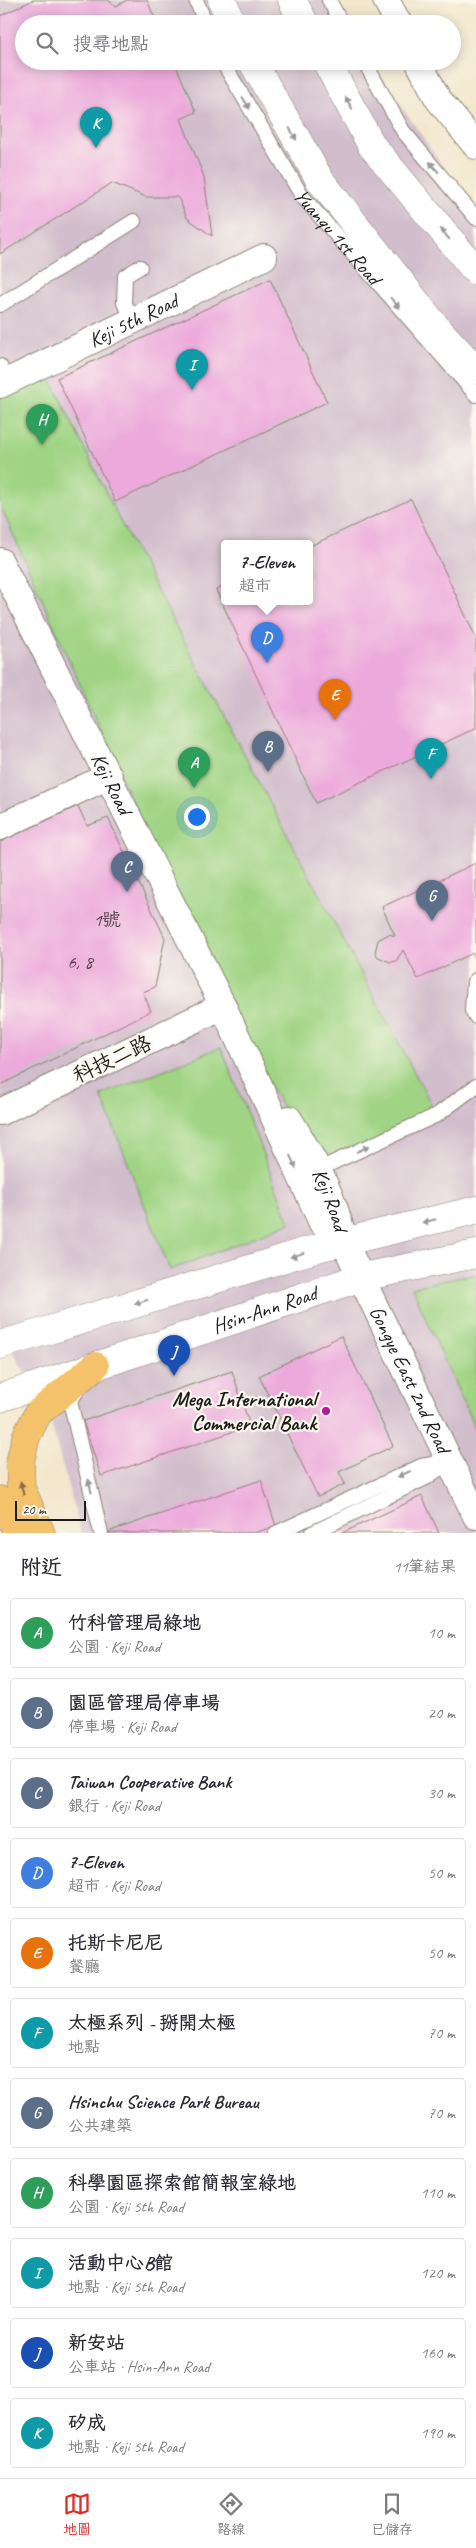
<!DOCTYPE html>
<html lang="zh-TW">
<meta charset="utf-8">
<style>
:root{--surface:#fff;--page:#f7f7f7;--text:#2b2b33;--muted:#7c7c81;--line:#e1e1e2;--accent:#d93025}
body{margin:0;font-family:Caveat,"LXGW WenKai TC",sans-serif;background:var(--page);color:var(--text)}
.scale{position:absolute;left:15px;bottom:12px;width:71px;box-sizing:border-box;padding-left:5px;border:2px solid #1c1c1c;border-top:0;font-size:14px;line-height:18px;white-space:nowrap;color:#1c1c1c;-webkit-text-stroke:4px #fbf7ec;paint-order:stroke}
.you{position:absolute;left:196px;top:816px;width:18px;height:18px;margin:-12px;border:4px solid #fff;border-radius:50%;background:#1a73e8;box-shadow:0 0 0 8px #1a73e833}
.badge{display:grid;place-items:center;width:32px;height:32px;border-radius:50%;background:var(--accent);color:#fff;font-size:16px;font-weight:700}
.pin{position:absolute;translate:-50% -41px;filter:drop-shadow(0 1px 2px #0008)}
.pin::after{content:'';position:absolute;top:26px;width:18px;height:15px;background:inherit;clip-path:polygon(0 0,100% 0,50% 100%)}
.popup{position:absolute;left:221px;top:540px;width:92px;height:65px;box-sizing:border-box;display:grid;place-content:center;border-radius:5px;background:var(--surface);filter:drop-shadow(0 1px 4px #0005);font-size:16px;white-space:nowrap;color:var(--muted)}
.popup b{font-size:19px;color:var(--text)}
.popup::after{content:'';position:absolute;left:50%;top:100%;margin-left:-10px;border:10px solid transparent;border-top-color:var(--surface)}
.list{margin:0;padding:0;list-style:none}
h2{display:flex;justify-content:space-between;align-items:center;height:65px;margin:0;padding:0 20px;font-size:21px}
h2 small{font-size:16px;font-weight:400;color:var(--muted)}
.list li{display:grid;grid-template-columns:32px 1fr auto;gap:15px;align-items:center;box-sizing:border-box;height:70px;margin:0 10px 10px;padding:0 10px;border:1px solid var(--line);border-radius:5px}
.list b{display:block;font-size:19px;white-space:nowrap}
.list p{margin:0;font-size:16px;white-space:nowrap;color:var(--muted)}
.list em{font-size:16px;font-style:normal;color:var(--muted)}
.icon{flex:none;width:28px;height:28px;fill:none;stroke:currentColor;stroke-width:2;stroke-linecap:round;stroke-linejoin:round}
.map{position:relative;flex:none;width:476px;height:1533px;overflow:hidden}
.search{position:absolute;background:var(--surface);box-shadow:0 2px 12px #0003;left:15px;right:15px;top:15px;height:55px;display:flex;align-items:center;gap:12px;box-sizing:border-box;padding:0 18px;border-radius:28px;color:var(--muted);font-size:19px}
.sheet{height:945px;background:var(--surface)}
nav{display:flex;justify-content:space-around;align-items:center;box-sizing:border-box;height:70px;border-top:1px solid var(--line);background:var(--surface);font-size:14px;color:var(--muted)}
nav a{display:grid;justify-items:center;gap:2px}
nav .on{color:var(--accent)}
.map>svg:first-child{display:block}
</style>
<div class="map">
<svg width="476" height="1533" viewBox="0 0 476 1533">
<rect width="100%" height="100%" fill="#fbf7ec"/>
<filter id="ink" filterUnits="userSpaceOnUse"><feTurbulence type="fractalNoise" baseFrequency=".02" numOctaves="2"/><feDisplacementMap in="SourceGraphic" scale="10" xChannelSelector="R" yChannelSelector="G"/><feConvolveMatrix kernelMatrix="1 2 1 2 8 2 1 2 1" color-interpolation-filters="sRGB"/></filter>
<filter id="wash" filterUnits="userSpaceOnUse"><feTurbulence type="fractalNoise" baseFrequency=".0096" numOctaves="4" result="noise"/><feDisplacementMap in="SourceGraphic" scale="20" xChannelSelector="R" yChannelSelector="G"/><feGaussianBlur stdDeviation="1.12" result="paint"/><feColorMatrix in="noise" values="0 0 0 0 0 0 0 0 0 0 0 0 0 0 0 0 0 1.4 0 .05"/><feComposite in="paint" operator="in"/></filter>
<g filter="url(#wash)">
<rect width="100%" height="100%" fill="#f3e7cd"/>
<path fill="#d1bdcc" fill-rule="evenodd" d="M0,0H329L345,24H24V61H370L476,214V1533H81L50,1420L0,1327ZM224,544H310V602H224Z"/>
<g fill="#a0d484" stroke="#5e7850">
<polygon points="43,364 122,525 437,1115 319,1169 223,1006 0,505 0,385"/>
<polygon points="221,1047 290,1223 170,1270 101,1095"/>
<polygon points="476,1274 476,1431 412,1287"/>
</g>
<g id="blocks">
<g fill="#eca9db">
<polygon points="33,0 108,0 116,6 127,0 147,0 157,24 24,24 24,61 174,61 196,112 181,119 204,177 212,236 187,218 178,197 146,197 112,183 0,254 0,16"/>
<polygon points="270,279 327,402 115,502 57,378"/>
<polygon points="411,499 476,638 476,728 316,803 216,590 224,586 224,602 310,602 310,546"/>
<polygon points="78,806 87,826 108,818 165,938 155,987 143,992 151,1011 0,1085 0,842"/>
<polygon points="476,863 476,960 473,953 418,979 403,950 396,961 390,962 378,957 375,952 378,940 389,934 395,936 382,907"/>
<polygon points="341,1336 393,1446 339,1472 345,1484 318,1497 259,1376"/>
<polygon points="232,1371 250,1426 101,1476 83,1421"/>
<polygon points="261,1480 276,1526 254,1533 105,1533"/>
<polygon points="422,1496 439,1533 342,1533"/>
</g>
</g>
</g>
<g filter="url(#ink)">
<use href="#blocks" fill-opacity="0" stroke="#888274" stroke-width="1"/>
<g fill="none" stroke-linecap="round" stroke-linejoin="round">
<defs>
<g id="service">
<polyline points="196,0 206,24"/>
<polyline points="329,0 342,24"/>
<path id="s1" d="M222,61L302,196L476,395"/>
<polyline points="364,61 403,131 476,218"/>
<polyline points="0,305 134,221"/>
<polyline points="135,320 124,303 125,276 140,267"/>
<polyline points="0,366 7,382"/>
<polyline points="476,980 474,982 472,1010 476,1017"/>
<polyline points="319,1169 437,1115 476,1086"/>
<polyline points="78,1390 70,1401 101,1533"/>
<polyline points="276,1533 421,1466 450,1461"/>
<polyline points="312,1533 426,1478 447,1463"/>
</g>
<g id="minor">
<polyline points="386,0 399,24"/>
<polyline points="418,61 438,99 476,146"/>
<path id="s2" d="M0,385L264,257"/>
<path id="s3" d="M0,561L223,1006L322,1223L344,1242"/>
<polyline points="0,827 109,776"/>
<polyline points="0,1112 223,1006"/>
<path id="s4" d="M289,1119C313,1158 335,1197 344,1242L476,1516"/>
</g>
<g id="tertiary">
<polyline points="222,0 232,24"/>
<polyline points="292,0 305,24"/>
<polyline points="252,61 320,180 436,327 476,370"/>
<polyline points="326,61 372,146 476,271"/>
<polyline points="0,1345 318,1248 476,1210"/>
<path id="s5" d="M0,1398L362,1277L476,1254"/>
</g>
<g id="motorway">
<polyline points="0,1500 19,1533"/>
<polyline points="41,1533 21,1488 20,1462 26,1437 38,1413 95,1366"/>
</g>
</defs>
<use href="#service" stroke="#888274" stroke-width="16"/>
<use href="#minor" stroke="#888274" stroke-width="28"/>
<use href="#tertiary" stroke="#888274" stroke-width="29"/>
<use href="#motorway" stroke="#888274" stroke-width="29"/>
<use href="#service" stroke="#fff" stroke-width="14"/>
<use href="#minor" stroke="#fff" stroke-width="26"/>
<use href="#tertiary" stroke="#fff" stroke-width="28"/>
<use href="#motorway" stroke="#f4c26a" stroke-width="28"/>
</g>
<defs><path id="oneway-solid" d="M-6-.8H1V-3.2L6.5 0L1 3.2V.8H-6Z" transform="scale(1.25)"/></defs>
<g fill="#999">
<use href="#oneway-solid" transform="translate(246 103) rotate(59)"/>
<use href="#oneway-solid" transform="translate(349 103) rotate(-119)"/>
<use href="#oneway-solid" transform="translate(293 134) rotate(60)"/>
<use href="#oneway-solid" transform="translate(434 167) rotate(-130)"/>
<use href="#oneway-solid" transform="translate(445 234) rotate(-130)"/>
<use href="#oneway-solid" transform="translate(395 303) rotate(49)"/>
<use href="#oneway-solid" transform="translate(363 1149) rotate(-25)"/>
<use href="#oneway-solid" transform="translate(293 1162) rotate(66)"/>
<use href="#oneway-solid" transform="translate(429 1221) rotate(167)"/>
<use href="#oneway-solid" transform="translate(297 1255) rotate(163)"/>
<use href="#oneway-solid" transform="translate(141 1302) rotate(163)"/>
<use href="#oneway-solid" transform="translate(404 1474) rotate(155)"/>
<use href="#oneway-solid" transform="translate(90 1486) rotate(-103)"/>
</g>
<use fill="#886f43" href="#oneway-solid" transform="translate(22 1488) rotate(-103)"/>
</g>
<circle fill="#b5179e" stroke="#fbf7ec" stroke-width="2" cx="326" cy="1411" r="5"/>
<g text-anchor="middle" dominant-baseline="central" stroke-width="4.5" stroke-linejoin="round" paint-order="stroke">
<g font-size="19" fill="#503f4c">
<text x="107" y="920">1號</text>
<text x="80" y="962">6, 8</text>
</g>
<g font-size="21" fill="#1c1c1c" stroke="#fbf7ec">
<text stroke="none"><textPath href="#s1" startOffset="211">Yuanqu 1st Road</textPath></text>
<text stroke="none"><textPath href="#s2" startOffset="148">Keji 5th Road</textPath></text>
<text stroke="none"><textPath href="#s3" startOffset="249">Keji Road</textPath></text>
<text transform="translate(112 1059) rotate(-25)">科技二路</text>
<text stroke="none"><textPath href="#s4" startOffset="91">Keji Road</textPath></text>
<text stroke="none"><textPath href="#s5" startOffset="279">Hsin-Ann Road</textPath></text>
<text stroke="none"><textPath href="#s4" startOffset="288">Gongye East 2nd Road</textPath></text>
</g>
<g font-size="21" font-weight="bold" fill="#1c1c1c" stroke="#fbf7ec" text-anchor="end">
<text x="316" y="1399">Mega International<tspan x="316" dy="24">Commercial Bank</tspan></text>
</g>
</g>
</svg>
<div class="scale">20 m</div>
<div class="you"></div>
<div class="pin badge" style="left:194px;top:788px;background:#2e9e5b">A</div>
<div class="pin badge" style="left:268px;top:772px;background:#5c6f8a">B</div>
<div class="pin badge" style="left:127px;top:892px;background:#5c6f8a">C</div>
<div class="pin badge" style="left:267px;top:663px;background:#3f7fe0">D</div>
<div class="popup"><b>7-Eleven</b>超市</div>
<div class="pin badge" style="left:335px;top:720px;background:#e8710a">E</div>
<div class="pin badge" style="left:431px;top:779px;background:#0f9aa8">F</div>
<div class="pin badge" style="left:432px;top:921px;background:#5c6f8a">G</div>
<div class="pin badge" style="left:42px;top:445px;background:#2e9e5b">H</div>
<div class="pin badge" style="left:192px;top:390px;background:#0f9aa8">I</div>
<div class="pin badge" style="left:174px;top:1376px;background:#1a4fb4">J</div>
<div class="pin badge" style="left:96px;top:148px;background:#0f9aa8">K</div>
<div class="search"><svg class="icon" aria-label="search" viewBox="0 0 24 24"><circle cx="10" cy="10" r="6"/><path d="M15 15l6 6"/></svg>搜尋地點</div>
</div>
<section class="sheet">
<h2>附近<small>11筆結果</small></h2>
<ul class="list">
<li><span class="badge" style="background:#2e9e5b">A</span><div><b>竹科管理局綠地</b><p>公園 · Keji Road</p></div><em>10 m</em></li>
<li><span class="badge" style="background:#5c6f8a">B</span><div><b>園區管理局停車場</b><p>停車場 · Keji Road</p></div><em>20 m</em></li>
<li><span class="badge" style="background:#5c6f8a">C</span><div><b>Taiwan Cooperative Bank</b><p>銀行 · Keji Road</p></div><em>30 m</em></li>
<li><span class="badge" style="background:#3f7fe0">D</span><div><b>7-Eleven</b><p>超市 · Keji Road</p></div><em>50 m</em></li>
<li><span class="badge" style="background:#e8710a">E</span><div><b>托斯卡尼尼</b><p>餐廳</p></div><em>50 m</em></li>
<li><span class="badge" style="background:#0f9aa8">F</span><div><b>太極系列 - 掰開太極</b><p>地點</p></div><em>70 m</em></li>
<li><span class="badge" style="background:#5c6f8a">G</span><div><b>Hsinchu Science Park Bureau</b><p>公共建築</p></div><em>70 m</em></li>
<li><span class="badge" style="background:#2e9e5b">H</span><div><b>科學園區探索館簡報室綠地</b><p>公園 · Keji 5th Road</p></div><em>110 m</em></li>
<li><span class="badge" style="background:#0f9aa8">I</span><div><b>活動中心B館</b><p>地點 · Keji 5th Road</p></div><em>120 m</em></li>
<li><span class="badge" style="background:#1a4fb4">J</span><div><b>新安站</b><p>公車站 · Hsin-Ann Road</p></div><em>160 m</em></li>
<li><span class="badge" style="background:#0f9aa8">K</span><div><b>矽成</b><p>地點 · Keji 5th Road</p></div><em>190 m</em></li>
</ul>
</section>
<nav>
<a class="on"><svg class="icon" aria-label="map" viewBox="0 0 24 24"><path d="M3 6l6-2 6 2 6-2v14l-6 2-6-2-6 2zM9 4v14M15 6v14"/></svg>地圖</a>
<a><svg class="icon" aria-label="directions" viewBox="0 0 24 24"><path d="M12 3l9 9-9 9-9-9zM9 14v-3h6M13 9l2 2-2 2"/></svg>路線</a>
<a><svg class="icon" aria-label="saved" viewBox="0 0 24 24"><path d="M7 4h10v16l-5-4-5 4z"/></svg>已儲存</a>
</nav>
